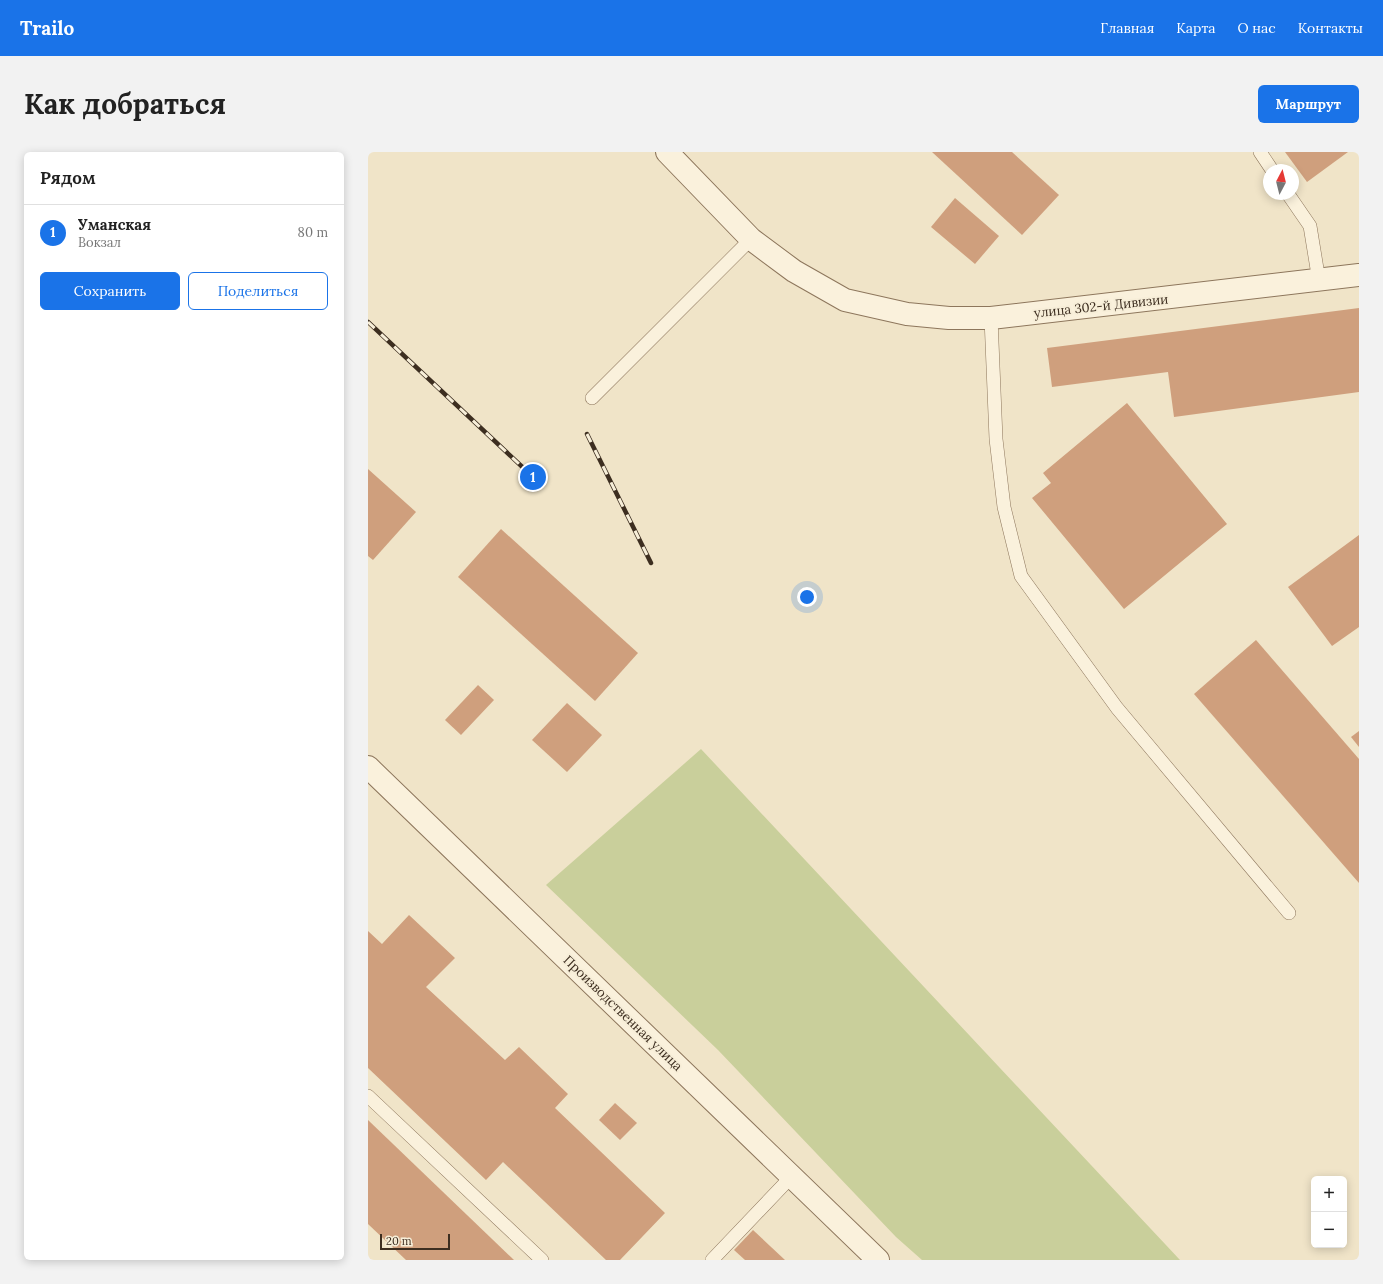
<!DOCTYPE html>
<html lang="ru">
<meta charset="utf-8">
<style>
:root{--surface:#fff;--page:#f2f2f2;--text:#222;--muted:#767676;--line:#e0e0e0;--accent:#1a73e8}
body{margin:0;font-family:Lora,serif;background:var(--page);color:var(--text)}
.controls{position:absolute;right:12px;bottom:12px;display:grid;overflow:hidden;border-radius:6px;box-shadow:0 2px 10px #0003}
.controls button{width:36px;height:36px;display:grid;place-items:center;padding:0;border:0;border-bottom:1px solid var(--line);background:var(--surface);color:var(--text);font:20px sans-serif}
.compass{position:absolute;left:895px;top:12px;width:36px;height:36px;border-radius:50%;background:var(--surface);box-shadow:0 2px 10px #0003;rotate:7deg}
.scale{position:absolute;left:12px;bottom:10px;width:70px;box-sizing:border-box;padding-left:4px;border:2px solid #3d2e20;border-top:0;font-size:11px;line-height:14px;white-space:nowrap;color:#3d2e20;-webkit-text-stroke:3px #f7eed8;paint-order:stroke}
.you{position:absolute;left:439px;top:445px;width:14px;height:14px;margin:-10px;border:3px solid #fff;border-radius:50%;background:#1a73e8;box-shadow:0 0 0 6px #1a73e833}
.badge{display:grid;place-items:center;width:26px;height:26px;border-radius:50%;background:var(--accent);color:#fff;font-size:13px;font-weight:700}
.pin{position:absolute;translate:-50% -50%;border:2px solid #fff;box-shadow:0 1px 4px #0006}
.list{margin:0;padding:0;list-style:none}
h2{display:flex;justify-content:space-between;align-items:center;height:52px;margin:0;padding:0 16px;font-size:17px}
h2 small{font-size:13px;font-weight:400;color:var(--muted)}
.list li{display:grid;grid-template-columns:26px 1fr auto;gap:12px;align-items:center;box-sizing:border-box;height:56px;padding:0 16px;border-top:1px solid var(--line)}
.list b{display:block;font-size:15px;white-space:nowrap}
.list p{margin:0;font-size:13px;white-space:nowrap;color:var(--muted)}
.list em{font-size:13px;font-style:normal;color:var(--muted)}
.actions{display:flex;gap:8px;padding:12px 16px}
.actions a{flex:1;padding:9px 0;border:1px solid var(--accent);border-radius:6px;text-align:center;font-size:14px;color:var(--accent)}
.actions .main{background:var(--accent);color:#fff}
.map{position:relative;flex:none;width:991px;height:1108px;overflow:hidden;border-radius:6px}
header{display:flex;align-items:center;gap:24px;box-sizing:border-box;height:56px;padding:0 20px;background:var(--accent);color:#fff}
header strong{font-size:19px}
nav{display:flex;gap:22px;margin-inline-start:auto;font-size:14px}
.intro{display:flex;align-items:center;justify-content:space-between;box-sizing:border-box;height:96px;padding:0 24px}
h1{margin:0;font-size:28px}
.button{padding:10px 18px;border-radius:6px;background:var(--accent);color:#fff;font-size:14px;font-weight:700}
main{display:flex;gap:24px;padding:0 24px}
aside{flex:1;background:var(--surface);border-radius:6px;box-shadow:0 2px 10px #0003}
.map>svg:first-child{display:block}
</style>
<header>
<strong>Trailo</strong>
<nav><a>Главная</a><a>Карта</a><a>О нас</a><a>Контакты</a></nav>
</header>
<div class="intro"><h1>Как добраться</h1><a class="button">Маршрут</a></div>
<main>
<aside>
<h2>Рядом<small></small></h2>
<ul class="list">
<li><span class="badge">1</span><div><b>Уманская</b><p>Вокзал</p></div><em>80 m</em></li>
</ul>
<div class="actions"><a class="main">Сохранить</a><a>Поделиться</a></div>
</aside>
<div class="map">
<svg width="991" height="1108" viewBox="0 0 991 1108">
<rect width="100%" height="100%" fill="#f0e4c8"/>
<polygon fill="#c9cf9b" points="333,597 812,1108 554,1108 528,1085 350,898 178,733"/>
<g fill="#cf9f7d">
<polygon points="564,0 644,0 691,43 654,83"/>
<polygon points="917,0 980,0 939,30"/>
<polygon points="587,46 631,84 607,112 563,75"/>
<polygon points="991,156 991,240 806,265 800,220 684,235 679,196"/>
<polygon points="759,251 859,372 756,457 664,346 683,331 675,321"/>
<polygon points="0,317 48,360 5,408 0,404"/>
<polygon points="133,377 270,501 227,549 90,425"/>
<polygon points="991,383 991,475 964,494 920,435"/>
<polygon points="888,488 991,607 991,731 826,542"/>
<polygon points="110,533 126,548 93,583 77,568"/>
<polygon points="199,551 234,583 199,620 164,588"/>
<polygon points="991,579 991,595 983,585"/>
<polygon points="41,763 87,806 58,835 137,908 151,895 200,942 187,956 297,1061 252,1108 238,1108 135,1010 118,1028 0,916 0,779 14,792"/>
<polygon points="247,951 269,971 252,988 231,968"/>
<polygon points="0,968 146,1108 38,1108 0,1072"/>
<polygon points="385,1078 417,1108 377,1108 366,1098"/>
</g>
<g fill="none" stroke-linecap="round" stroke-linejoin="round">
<defs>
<g id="service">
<polyline points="892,0 904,18"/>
<polyline points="920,42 942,74 951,129"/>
<polyline points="623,166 628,287 636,355 653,424 749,556 921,761"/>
<polyline points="224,246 383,87"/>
<polyline points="0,944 174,1108"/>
<polyline points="344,1108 424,1024"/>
</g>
<g id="minor">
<polyline points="299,0 383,87 426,119 477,148 539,162 581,166 623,166 991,123"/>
<polyline points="0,615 510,1108"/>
</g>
</defs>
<use href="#service" stroke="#8d765c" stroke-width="14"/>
<use href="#minor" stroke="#8d765c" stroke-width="24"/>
<use href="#service" stroke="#faf1dc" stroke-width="13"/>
<use href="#minor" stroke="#faf1dc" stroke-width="22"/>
<defs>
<g id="rail">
<polyline points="0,170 165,325"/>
<polyline points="219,282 283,411"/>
</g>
</defs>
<use href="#rail" stroke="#3d2e20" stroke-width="4.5"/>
<use href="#rail" stroke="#f7eed8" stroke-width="3" stroke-dasharray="9" stroke-linecap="butt"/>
</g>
<g text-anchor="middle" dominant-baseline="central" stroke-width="4" stroke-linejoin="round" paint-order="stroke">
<g font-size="13" fill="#3d2e20" stroke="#f7eed8">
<text transform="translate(733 154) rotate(-6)">улица 302-й Дивизии</text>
<text transform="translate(255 861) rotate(44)">Производственная улица</text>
</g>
</g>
</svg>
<div class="controls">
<button>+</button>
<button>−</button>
</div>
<svg class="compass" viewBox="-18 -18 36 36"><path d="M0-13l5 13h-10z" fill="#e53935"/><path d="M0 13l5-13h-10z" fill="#767676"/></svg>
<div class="scale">20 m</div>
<div class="you"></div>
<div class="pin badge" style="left:165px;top:325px">1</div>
</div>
</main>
